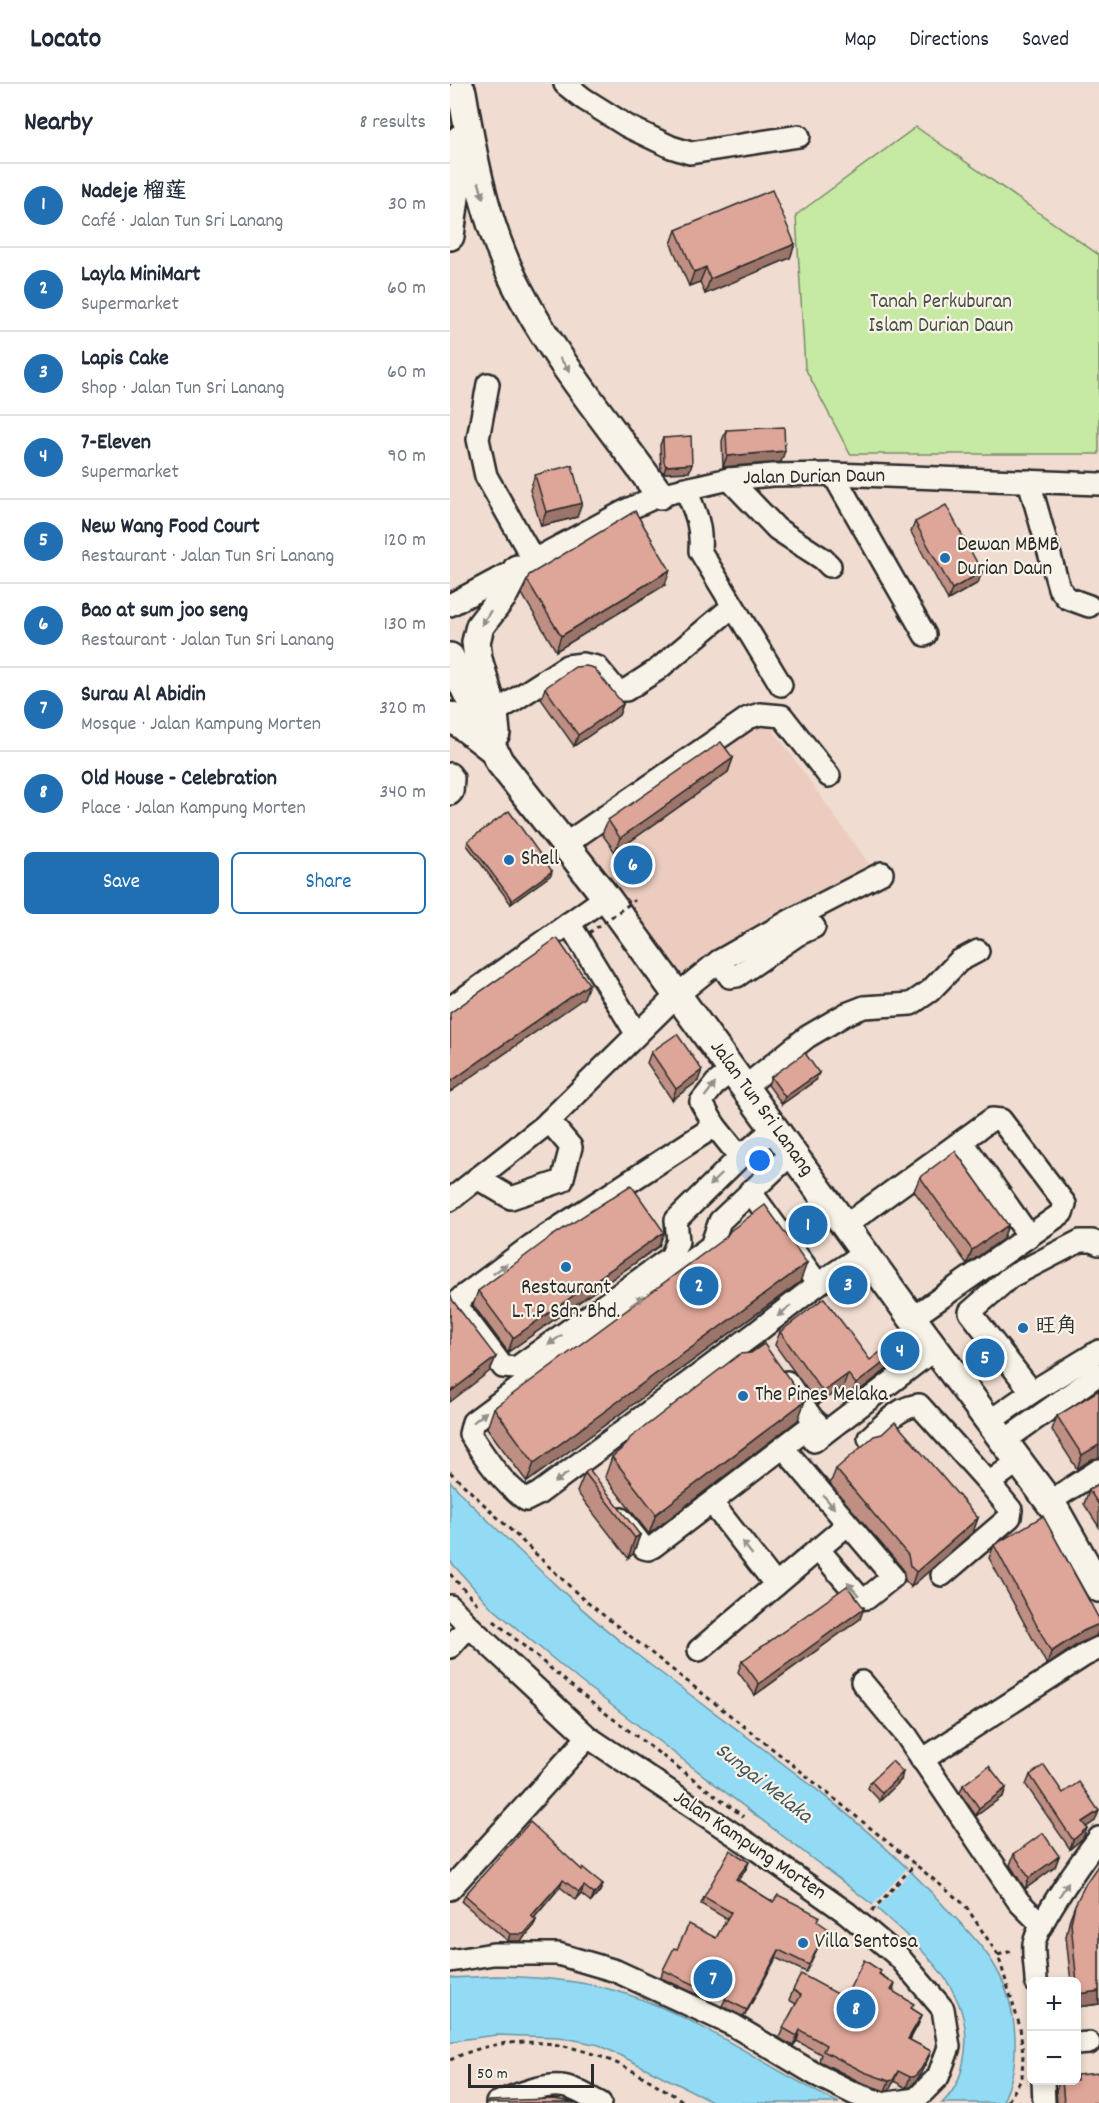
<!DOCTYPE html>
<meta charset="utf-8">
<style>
:root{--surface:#fff;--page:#f6f6f7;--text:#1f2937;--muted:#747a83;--line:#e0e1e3;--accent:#1f6fb2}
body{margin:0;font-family:Dekko,"LXGW WenKai TC",sans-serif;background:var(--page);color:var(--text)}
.controls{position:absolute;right:18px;bottom:18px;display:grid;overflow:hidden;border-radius:9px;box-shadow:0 3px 9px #0003}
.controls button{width:54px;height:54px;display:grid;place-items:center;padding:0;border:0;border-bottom:2px solid var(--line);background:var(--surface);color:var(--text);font:30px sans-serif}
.scale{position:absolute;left:18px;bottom:15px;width:126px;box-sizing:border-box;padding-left:6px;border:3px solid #2b2b2b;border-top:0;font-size:16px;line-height:21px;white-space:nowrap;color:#2b2b2b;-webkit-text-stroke:4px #f7f3e8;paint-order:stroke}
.you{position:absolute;left:310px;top:1077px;width:21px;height:21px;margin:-15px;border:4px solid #fff;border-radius:50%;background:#1a73e8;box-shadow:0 0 0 9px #1a73e833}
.badge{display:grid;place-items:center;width:39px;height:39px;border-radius:50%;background:var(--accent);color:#fff;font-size:20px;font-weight:700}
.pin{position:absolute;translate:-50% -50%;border:3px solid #fff;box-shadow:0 2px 6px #0006}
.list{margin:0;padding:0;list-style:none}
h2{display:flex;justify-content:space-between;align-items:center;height:78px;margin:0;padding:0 24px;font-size:26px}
h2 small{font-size:20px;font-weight:400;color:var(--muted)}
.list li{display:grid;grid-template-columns:39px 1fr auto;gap:18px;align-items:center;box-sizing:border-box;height:84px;padding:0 24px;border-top:2px solid var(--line)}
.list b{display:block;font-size:22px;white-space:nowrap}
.list p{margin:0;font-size:20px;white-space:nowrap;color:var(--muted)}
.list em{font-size:20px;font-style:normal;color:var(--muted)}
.actions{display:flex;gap:12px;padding:18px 24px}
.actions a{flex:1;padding:14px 0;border:2px solid var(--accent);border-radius:9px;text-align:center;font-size:21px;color:var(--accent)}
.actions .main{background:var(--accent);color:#fff}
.map{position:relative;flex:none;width:649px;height:2019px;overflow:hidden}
header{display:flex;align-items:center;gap:36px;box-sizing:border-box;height:84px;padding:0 30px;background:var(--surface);border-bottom:2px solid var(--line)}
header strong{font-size:28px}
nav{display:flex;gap:33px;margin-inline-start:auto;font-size:21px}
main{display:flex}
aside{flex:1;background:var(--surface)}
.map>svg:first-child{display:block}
</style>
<header>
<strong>Locato</strong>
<nav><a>Map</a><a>Directions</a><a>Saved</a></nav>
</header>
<main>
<aside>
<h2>Nearby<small>8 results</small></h2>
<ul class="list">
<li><span class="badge">1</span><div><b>Nadeje 榴莲</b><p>Café · Jalan Tun Sri Lanang</p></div><em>30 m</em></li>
<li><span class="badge">2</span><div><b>Layla MiniMart</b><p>Supermarket</p></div><em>60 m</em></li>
<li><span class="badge">3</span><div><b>Lapis Cake</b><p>Shop · Jalan Tun Sri Lanang</p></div><em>60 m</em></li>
<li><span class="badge">4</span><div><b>7-Eleven</b><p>Supermarket</p></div><em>90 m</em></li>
<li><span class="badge">5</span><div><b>New Wang Food Court</b><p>Restaurant · Jalan Tun Sri Lanang</p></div><em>120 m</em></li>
<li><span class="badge">6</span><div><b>Bao at sum joo seng</b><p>Restaurant · Jalan Tun Sri Lanang</p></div><em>130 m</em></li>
<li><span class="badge">7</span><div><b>Surau Al Abidin</b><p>Mosque · Jalan Kampung Morten</p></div><em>320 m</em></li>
<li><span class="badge">8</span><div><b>Old House - Celebration</b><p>Place · Jalan Kampung Morten</p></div><em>340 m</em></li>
</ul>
<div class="actions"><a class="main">Save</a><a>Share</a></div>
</aside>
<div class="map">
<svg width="649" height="2019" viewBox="0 0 649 2019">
<rect width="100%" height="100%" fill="#f0dcd0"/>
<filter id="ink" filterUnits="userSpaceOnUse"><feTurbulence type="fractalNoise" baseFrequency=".0167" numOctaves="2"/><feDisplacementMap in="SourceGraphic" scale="12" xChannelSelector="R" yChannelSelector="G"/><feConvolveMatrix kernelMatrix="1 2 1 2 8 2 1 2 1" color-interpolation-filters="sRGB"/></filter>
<g filter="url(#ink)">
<polygon fill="#ebccbf" points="304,619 419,780 227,894 124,745"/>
<polygon fill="#c6eaa3" stroke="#788a67" stroke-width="1.5" points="466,43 649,171 649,370 400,370 355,284 346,131"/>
<g fill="#93dbf4" stroke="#6995a4" stroke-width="1.5">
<path d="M0,1397L19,1418C74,1471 129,1526 190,1573C294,1653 405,1724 494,1822C510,1839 528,1856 541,1876C567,1915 574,1977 552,2019H492C503,2009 510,1995 513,1980C530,1909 469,1863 423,1821L130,1597L40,1522L0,1477Z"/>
<path d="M45,1892C82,1893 119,1895 155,1904C237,1924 313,1982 389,2019H266L149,1961L110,1953L46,1951L9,1956L0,1959V1894Z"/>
</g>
<polygon fill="#f0dcd0" points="460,1781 464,1784 425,1827 421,1823"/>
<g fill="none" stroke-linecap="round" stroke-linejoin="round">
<defs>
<g id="minor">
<polyline points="115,0 134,15 177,42 221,63 240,69 349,52"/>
<polyline points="38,300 28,355 36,392 83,475"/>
<polyline points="383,390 475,551"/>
<polyline points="279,395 327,445 373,475 380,482"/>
<polyline points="579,397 609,504 617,514 639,522"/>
<path d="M235,404C245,427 252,441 250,467L331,601"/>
<polyline points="0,521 179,425 210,411 279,395 323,391 383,390 649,400"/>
<polyline points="44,629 117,582 133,580 147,583 166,606 176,606 207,586 282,523"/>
<polyline points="0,690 3,694 2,708 0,710"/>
<polyline points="114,761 298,634 310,630 332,632 379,692"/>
<polyline points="119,839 186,949"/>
<polyline points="269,877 280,893 287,892 347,851 364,843"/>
<polyline points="0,924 156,813"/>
<polyline points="283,986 266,999 251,1018 265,1042 82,1161 11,1214 8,1223 53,1283 66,1284 221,1173 228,1157 226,1136 290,1073 325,1044"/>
<polyline points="295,1003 357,953 396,930 414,923 461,920 480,907 509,877 528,867"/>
<polyline points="265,1042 290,1073"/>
<polyline points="512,1057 579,1152"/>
<path d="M343,1068L270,1137L261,1162L23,1338L20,1350C36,1375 52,1399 76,1416L88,1410L303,1251L368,1200L416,1168"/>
<polyline points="27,1094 61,1114 112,1097 121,1063 99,1037"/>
<polyline points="300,1107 368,1200"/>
<polyline points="0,1116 94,1042 227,911 269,877 341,836 432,789"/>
<polyline points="396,1141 542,1035 551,1036 615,1120 612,1129 462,1234"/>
<polyline points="337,1298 373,1350"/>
<polyline points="582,1308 520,1228 560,1193 630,1157 642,1157 649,1160"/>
<polyline points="540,1337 582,1308 649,1267"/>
<path d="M419,1354C434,1341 448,1323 469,1321L539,1399L569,1377"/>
<polyline points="364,1357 485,1265"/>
<polyline points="554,1357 649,1290"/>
<polyline points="342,1374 443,1493 417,1514 411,1515 368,1465"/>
<polyline points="599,1418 649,1386"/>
<polyline points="269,1428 326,1501"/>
<polyline points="171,1435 194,1464 198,1465 204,1462 366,1338"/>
<polyline points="492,1491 560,1433 561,1426 539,1399"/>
<polyline points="0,1522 19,1542 138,1653 306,1765 397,1829 449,1873 493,1925 499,1963 488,1993 466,2015 438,2019"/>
<polyline points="0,1563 19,1542"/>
<polyline points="249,1566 398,1440"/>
<polyline points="412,1598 456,1651 569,1818 592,1841"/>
<polyline points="472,1676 635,1571 649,1564"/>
<polyline points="0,1805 138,1653"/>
<polyline points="0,1877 43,1870 108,1870 166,1887 283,1941 365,1990 405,2010 431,2019"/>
<path d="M586,1898C586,1886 583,1872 584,1860C588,1838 634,1773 649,1754"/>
<polyline points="626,1960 639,1959"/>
<polyline points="593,1996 594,2019"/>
<path d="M47,2019C66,2011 100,1996 120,2004C130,2007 140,2014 150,2019"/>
</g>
<g id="major">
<path d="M12,8C22,68 33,128 58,184C96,267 158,338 210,411"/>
<polyline points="0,152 9,82 10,55"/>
<polyline points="0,573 49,677 156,813 462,1234 606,1427 649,1504"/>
<polyline points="0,632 40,663"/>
<polyline points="46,649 44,629 28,575 26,558 30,542 53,512 67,485"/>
</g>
</defs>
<use href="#minor" stroke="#2b2b2b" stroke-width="26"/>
<use href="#major" stroke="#2b2b2b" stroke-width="32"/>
<g stroke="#2b2b2b" stroke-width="3" stroke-dasharray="4.5 4.5" stroke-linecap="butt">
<polyline points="0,1388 133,1515 343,1681 515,1821 548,1871 570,1943 573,1970 572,1994 557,2019"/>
<polyline points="0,1490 29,1522"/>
<polyline points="44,1537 142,1619 294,1733"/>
<polyline points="422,1827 465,1780"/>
<polyline points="548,1871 565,1866"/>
<path d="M0,1976C59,1947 119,1956 177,1984C197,1994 217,2007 236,2019"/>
</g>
<use href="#minor" stroke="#f7f3e8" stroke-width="21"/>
<use href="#major" stroke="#f7f3e8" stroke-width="27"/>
<polyline stroke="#2b2b2b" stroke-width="3" stroke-dasharray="4.5 4.5" stroke-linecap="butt" points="139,849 185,816"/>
</g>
<g fill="#bf8f83" stroke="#2b2b2b" stroke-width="1.5">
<polygon points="226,146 345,160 340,174 255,210 250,198 239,202 221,160"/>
<polygon points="276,346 331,378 273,383 272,357"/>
<polygon points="213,354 242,380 239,388 214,389 211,386 210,361"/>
<polygon points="85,391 127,433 91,442 80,406"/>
<polygon points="465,438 528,499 498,516 461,448"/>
<polygon points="77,496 215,501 106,567 72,510"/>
<polygon points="95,604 173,620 169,631 124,662 91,615"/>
<polygon points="283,674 278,688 165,768 152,750 158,736"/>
<polygon points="18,757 101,791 61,820 17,761"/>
<polygon points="201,968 248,997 222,1016 197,979"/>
<polygon points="321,993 366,996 332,1020 318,1001"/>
<polygon points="470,1093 558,1141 553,1155 517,1180 464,1107"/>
<polygon points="214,1148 209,1162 58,1268 23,1221 28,1207"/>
<polygon points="350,1198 77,1398 37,1344 44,1324"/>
<polygon points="330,1248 420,1276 454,1272 401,1313 393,1303 368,1321 325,1261"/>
<polygon points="649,1306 649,1374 642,1375 627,1385 602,1346 607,1332"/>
<polygon points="348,1336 199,1450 155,1393 162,1373"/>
<polygon points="386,1385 528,1434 523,1448 461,1503 455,1496 453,1485 380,1400"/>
<polygon points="135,1389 190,1451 183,1470 178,1474 127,1408"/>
<polygon points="649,1400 649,1443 634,1420 639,1406"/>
<polygon points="544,1461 649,1535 649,1545 646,1552 628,1560 597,1581 539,1474"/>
<polygon points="410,1535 305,1611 288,1588 292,1577"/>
<polygon points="580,1691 613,1709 645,1737 636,1743 637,1744 633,1754 620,1765 576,1701"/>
<polygon points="451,1696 430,1717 418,1704 421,1697"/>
<polygon points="513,1701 556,1704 553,1712 526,1732 510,1709"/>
<polygon points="564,1770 609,1772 605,1783 575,1805 560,1781"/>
<polygon points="299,1778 296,1785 288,1796 323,1818 367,1837 374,1851 356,1888 326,1874 294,1933 272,1922 279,1908 253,1913 211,1894 213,1886 227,1865 266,1854 277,1835 251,1820 254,1813"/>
<polygon points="649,1780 649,1920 627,1923 627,1898 621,1898 616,1853 620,1834 625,1821"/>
<polygon points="132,1786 153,1800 150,1807 141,1818 131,1810 126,1816 110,1803 84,1834 86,1836 83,1843 71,1857 58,1857 12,1818 15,1811"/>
<polygon points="430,1890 445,1900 443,1907 462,1925 472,1931 468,1941 460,1956 481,1967 477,1977 467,1996 460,2003 456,2004 444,1997 439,2006 435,2007 410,1998 369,1977 371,1970 347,1957 343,1962 329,1954 333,1944 346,1920 339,1916 343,1906 395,1914"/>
<polygon points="610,1996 627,1996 649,2019 607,2019 606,2006"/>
</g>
<g fill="#9b746a" stroke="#2b2b2b" stroke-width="1.5">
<polygon points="345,160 340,174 255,210 260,195"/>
<polygon points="256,183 250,198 239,202 244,188"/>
<polygon points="335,367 331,378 273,383 277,372"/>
<polygon points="242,380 239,388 214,389 216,382"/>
<polygon points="132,419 127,433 91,442 96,428"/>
<polygon points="220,486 215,501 106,567 111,552"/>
<polygon points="532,488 528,499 498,516 502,505"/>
<polygon points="173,620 169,631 124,662 128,651"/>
<polygon points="283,674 278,688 165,768 170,754"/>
<polygon points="102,787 101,791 61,820 62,816"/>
<polygon points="139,900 134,914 0,1008 0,998"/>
<polygon points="252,986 248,997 222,1016 226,1005"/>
<polygon points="369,989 366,996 332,1020 335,1013"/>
<polygon points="558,1141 553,1155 517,1180 522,1166"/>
<polygon points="214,1148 209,1162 58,1268 63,1254"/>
<polygon points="357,1179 350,1198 77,1398 84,1379"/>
<polygon points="459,1259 454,1272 401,1313 406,1300"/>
<polygon points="46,1273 40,1287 0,1318 0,1308"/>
<polygon points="398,1290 393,1303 368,1321 373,1308"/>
<polygon points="355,1317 348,1336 199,1450 206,1430"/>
<polygon points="647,1361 649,1361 649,1374 642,1375 627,1385 632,1371"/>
<polygon points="528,1434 523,1448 461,1503 466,1488"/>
<polygon points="190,1451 183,1470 178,1474 185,1454"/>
<polygon points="414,1524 410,1535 305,1611 309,1600"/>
<polygon points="649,1540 649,1545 646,1552 628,1560 597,1581 601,1568 633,1547"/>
<polygon points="453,1688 451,1696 430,1717 432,1709"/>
<polygon points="556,1704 553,1712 526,1732 529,1724"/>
<polygon points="649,1727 645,1737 629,1748 632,1738"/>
<polygon points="637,1744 633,1754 620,1765 623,1756"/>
<polygon points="609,1772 605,1783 575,1805 579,1794"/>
<polygon points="299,1778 296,1785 284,1802 286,1795"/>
<polygon points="113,1796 110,1803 79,1840 81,1832"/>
<polygon points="153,1800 150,1807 141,1818 144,1810"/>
<polygon points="134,1802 131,1810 126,1816 129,1808"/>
<polygon points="86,1836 83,1843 71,1857 58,1857 60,1850"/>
<polygon points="329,1866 326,1874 294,1933 297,1926"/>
<polygon points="283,1900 280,1907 253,1913 256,1906"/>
<polygon points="649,1907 649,1920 627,1923 627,1914 628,1910"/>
<polygon points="472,1931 468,1941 454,1965 458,1955"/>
<polygon points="350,1946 347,1957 343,1962 347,1952"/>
<polygon points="481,1967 477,1977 467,1996 460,2003 456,2004 460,1993"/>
<polygon points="448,1987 444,1997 439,2006 435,2007 439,1997"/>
</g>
<g fill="#dea698" stroke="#2b2b2b" stroke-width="1.5">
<polygon points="322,106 345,160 260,195 256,183 244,188 226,146"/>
<polygon points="334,343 335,367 277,372 276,346"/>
<polygon points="241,352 242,380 216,382 214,378 213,354"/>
<polygon points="122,381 132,419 96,428 85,391"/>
<polygon points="496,421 532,488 502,505 465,438"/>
<polygon points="185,427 220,486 111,552 77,496 79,491"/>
<polygon points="136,582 144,584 173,620 128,651 95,604 125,583"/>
<polygon points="271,658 283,674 170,754 158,736"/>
<polygon points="59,727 102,787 62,816 18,757"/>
<polygon points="107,854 139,900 0,998 0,929"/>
<polygon points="227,950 252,986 226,1005 201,968"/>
<polygon points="355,969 369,989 335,1013 321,993"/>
<polygon points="505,1067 558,1141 522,1166 470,1093"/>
<polygon points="181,1101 214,1148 63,1254 28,1207 102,1152"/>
<polygon points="315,1121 357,1179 84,1379 44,1324 276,1153 280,1147"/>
<polygon points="0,1210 3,1217 46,1273 0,1308"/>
<polygon points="374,1214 420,1276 452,1251 459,1259 406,1300 398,1290 373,1308 330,1248"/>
<polygon points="314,1260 355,1317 206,1430 162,1373 176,1361 180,1354 290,1270 301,1269"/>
<polygon points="649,1306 649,1361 632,1371 607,1332"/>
<polygon points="445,1338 528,1434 466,1488 460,1482 458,1471 386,1385 424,1352 432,1350"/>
<polygon points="139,1385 190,1451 185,1454 135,1389"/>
<polygon points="649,1400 649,1421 639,1406"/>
<polygon points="593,1432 649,1535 649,1540 633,1547 601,1568 544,1461"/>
<polygon points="397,1502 414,1524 309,1600 292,1577"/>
<polygon points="442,1677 453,1688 432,1709 421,1697"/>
<polygon points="594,1681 613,1709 629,1698 649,1727 632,1738 637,1744 623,1756 580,1691"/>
<polygon points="539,1682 556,1704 529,1724 513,1701"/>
<polygon points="80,1738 132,1786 133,1784 153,1800 144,1810 134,1802 129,1808 113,1796 81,1832 86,1836 74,1850 60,1850 15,1811"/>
<polygon points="593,1749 609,1772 579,1794 564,1770"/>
<polygon points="280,1766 299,1778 286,1795 323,1818 328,1811 344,1819 369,1832 367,1837 377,1844 359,1881 329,1866 297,1926 275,1915 283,1900 256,1906 213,1886 224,1864 227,1865 239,1840 266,1854 281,1828 254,1813"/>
<polygon points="649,1780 649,1907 628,1910 621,1839 625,1821 636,1799"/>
<polygon points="414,1876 431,1887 429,1890 445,1900 441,1906 464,1920 461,1924 472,1931 458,1955 481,1967 471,1985 464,1993 460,1993 448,1987 443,1996 439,1997 414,1988 373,1967 376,1961 350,1946 347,1952 333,1944 351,1911 343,1906 351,1890 395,1914"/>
<polygon points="649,1989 649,2019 614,2019 612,1996 627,1996 627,1991"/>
<polygon points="104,2015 126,2019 37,2019 38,2017"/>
</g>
<defs><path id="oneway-solid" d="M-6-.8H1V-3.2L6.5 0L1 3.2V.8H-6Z" transform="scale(1.5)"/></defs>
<g fill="#918f8a">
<use href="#oneway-solid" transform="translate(31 106) rotate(74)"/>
<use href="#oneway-solid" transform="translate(115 281) rotate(53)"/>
<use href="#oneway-solid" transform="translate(36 534) rotate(123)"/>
<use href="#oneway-solid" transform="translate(260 1006) rotate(-52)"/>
<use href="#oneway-solid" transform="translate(265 1096) rotate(136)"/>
<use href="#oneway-solid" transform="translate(50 1185) rotate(-36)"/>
<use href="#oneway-solid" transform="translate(187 1217) rotate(-36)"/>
<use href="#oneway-solid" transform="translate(334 1227) rotate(141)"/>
<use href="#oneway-solid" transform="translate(105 1256) rotate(144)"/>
<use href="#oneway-solid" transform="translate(30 1333) rotate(-39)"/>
<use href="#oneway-solid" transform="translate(111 1394) rotate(144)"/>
<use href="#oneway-solid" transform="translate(379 1418) rotate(50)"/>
<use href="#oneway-solid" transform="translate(297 1464) rotate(-128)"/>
<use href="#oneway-solid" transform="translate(403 1505) rotate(-131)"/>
<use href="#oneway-solid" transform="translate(614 1805) rotate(-58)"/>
</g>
</g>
<g fill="#1f6fb2" stroke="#f7f3e8" stroke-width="2">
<circle cx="495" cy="474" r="6"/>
<circle cx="59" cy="776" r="6"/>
<circle cx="116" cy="1183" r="6"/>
<circle cx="573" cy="1244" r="6"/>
<circle cx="293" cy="1312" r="6"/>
<circle cx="353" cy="1859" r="6"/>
</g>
<g text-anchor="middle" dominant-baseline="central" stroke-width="4.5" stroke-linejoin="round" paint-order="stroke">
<g font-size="21" fill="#4a5143" stroke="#f7f3e8">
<text x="491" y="219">Tanah Perkuburan<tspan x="491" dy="24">Islam Durian Daun</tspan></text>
</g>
<g font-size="21" fill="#2b2b2b" stroke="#f7f3e8">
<text transform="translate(364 394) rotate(-1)">Jalan Durian Daun</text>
<text transform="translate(311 1025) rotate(54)">Jalan Tun Sri Lanang</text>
<text transform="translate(299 1762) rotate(34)">Jalan Kampung Morten</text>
</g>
<g font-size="21" fill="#2b2b2b" stroke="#f7f3e8" text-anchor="start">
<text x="507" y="462">Dewan MBMB<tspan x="507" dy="24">Durian Daun</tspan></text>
<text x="71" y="776">Shell</text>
<text x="116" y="1205" text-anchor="middle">Restaurant<tspan x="116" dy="24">L.T.P Sdn. Bhd.</tspan></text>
<text x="585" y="1244">旺角</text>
<text x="305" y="1312">The Pines Melaka</text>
<text x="365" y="1859">Villa Sentosa</text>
</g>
<g font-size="22" font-style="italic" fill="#45575d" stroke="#f7f3e8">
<text transform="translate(313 1700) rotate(38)">Sungai Melaka</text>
</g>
</g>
</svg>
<div class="controls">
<button>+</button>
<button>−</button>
</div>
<div class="scale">50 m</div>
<div class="you"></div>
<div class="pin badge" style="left:358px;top:1141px">1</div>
<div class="pin badge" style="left:249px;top:1202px">2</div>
<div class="pin badge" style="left:398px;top:1201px">3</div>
<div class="pin badge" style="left:450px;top:1267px">4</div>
<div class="pin badge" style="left:535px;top:1274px">5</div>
<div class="pin badge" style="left:183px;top:781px">6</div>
<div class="pin badge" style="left:263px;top:1895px">7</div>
<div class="pin badge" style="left:406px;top:1925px">8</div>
</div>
</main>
